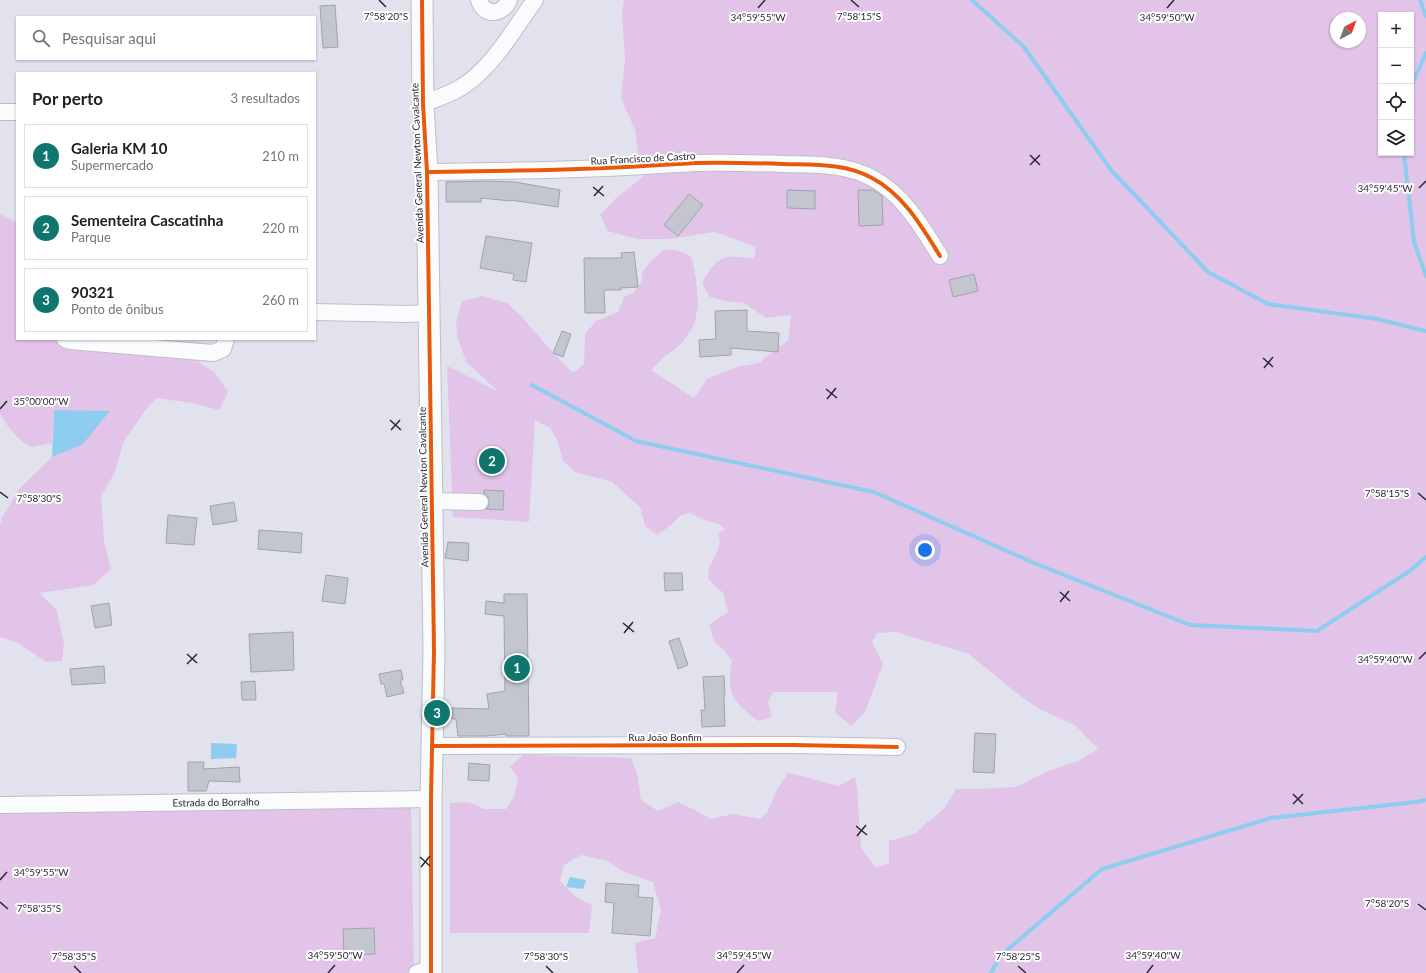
<!DOCTYPE html>
<html lang="pt">
<meta charset="utf-8">
<style>
:root{--surface:#fff;--page:#f2f2f2;--text:#202124;--muted:#757577;--line:#e0e0e0;--accent:#0f766e}
body{margin:0;font-family:Lato,sans-serif;background:var(--page);color:var(--text)}
.controls{position:absolute;right:12px;top:12px;display:grid;overflow:hidden;border-radius:0px;box-shadow:0 1px 3px #0004}
.controls button{width:36px;height:36px;display:grid;place-items:center;padding:0;border:0;border-bottom:1px solid var(--line);background:var(--surface);color:var(--text);font:20px sans-serif}
.compass{position:absolute;left:1330px;top:12px;width:36px;height:36px;border-radius:50%;background:var(--surface);box-shadow:0 1px 3px #0004;rotate:41deg}
.you{position:absolute;left:925px;top:550px;width:14px;height:14px;margin:-10px;border:3px solid #fff;border-radius:50%;background:#1a73e8;box-shadow:0 0 0 6px #1a73e833}
.badge{display:grid;place-items:center;width:26px;height:26px;border-radius:50%;background:var(--accent);color:#fff;font-size:13px;font-weight:700}
.pin{position:absolute;translate:-50% -50%;border:2px solid #fff;box-shadow:0 1px 4px #0006}
.list{margin:0;padding:0;list-style:none}
h2{display:flex;justify-content:space-between;align-items:center;height:52px;margin:0;padding:0 16px;font-size:17px}
h2 small{font-size:13px;font-weight:400;color:var(--muted)}
.list li{display:grid;grid-template-columns:26px 1fr auto;gap:12px;align-items:center;box-sizing:border-box;height:64px;margin:0 8px 8px;padding:0 8px;border:1px solid var(--line);border-radius:0px}
.list b{display:block;font-size:15px;white-space:nowrap}
.list p{margin:0;font-size:13px;white-space:nowrap;color:var(--muted)}
.list em{font-size:13px;font-style:normal;color:var(--muted)}
.icon{flex:none;width:22px;height:22px;fill:none;stroke:currentColor;stroke-width:2;stroke-linecap:round;stroke-linejoin:round}
.map{position:relative;flex:none;width:1426px;height:973px;overflow:hidden}
.search{position:absolute;background:var(--surface);box-shadow:0 1px 3px #0004;left:16px;top:16px;width:300px;height:44px;display:flex;align-items:center;gap:10px;box-sizing:border-box;padding:0 14px;border-radius:0px;color:var(--muted);font-size:15px}
.panel{position:absolute;background:var(--surface);box-shadow:0 1px 3px #0004;left:16px;top:72px;width:300px;height:268px;border-radius:0px}
.map>svg:first-child{display:block}
</style>
<div class="map">
<svg width="1426" height="973" viewBox="0 0 1426 973">
<rect width="100%" height="100%" fill="#e1e2ed"/>
<g fill="#e2c4e9" fill-rule="evenodd">
<path d="M624,0H1426V973H638L635,943L655,938L661,910L653,882L624,872L607,861L581,855L564,865L560,881L576,897L592,905L589,933H450V803L468,802L484,809H506L514,796L518,778L510,767L523,755L631,758L637,773L641,800L658,811L678,802L699,812L710,819L733,814L760,819L767,813L777,790L788,773L806,777L838,786L855,777L857,788L861,848L876,868L889,863V841L917,833L924,825L944,809L956,789H978L1016,787L1048,771L1078,761L1098,749L1076,726L1038,708L1014,691L969,654L896,632L877,633L872,642L883,664L865,712L851,726L835,712L838,692H773L768,703L772,717L758,721C732,701 726,694 732,660L724,650L714,642L709,625L728,612L723,593L708,579L709,568L716,555L720,542L718,534L725,529L719,524L701,519L690,513L681,515L672,524L657,535L645,526L640,507L612,482L575,472L563,461L557,440L550,428L535,420L529,522L453,517L447,366L499,392L467,363L458,340L456,321L462,301L482,296L507,303L521,316L553,353L573,373L584,364L585,334L596,321L618,312L624,297L634,292L641,283L643,271L653,259L663,250H676L690,256L693,263L696,279L698,304L695,323L683,342L661,360L651,370L694,398L707,379L737,367L759,363L788,340L791,315L766,318L744,303L725,301L710,297L702,283C718,255 723,254 754,259L756,247L715,232L669,239H637L608,231L600,215L616,198L644,176L639,159L635,130L621,98L625,60L622,13ZM1381,15H1411V153H1381ZM1336,18H1360V42H1336Z"/>
<path d="M0,214L17,223V339H144L185,353L215,373L228,392L219,410L192,403L156,398L144,412L124,441L114,474L101,496L104,541L111,569L93,585L40,593L57,611L64,643L62,661L46,662L18,643L0,637V525L2,518L19,489L52,457L82,445L90,433L54,410L52,443L31,447C18,440 7,427 0,414Z"/>
<polygon points="411,808 414,973 0,973 0,812"/>
</g>
<g fill="#8ecdee">
<polygon points="54,410 110,411 82,445 52,457"/>
<polygon points="211,743 237,744 236,758 211,759"/>
<polygon points="570,877 586,880 583,889 566,887"/>
</g>
<g fill="none" stroke-linecap="round" stroke-linejoin="round">
<g stroke="#8ecdee" stroke-width="4">
<polyline points="972,0 1024,47 1111,170 1208,272 1268,304 1377,319 1426,331"/>
<polyline points="1420,0 1426,16"/>
<polyline points="1411,86 1426,53"/>
<polyline points="1404,153 1414,242 1426,276"/>
<polyline points="532,385 636,441 874,492 1034,563 1190,625 1317,631 1411,570 1426,557"/>
<polyline points="991,973 1000,956 1102,869 1271,818 1416,802 1426,800"/>
</g>
</g>
<g fill="#c4c6cf" stroke="#a0a3aa">
<polygon points="335,5 338,47 323,48 320,6"/>
<polygon points="487,181 515,182 560,190 558,207 511,200 511,201 481,198 481,202 446,202 446,182"/>
<polygon points="787,190 815,191 815,209 787,208"/>
<polygon points="858,190 873,190 882,196 883,225 859,226"/>
<polygon points="689,194 703,205 678,236 664,225"/>
<polygon points="486,236 532,243 526,282 513,280 514,274 480,268"/>
<polygon points="634,252 638,287 621,288 621,290 604,290 605,313 585,313 584,258 622,258 621,253"/>
<polygon points="974,274 978,291 953,297 949,280"/>
<polygon points="747,310 747,331 779,333 778,352 731,348 731,355 700,357 699,340 716,339 715,311"/>
<polygon points="562,331 571,334 563,357 553,353"/>
<polygon points="484,490 504,491 503,510 486,509 488,507 489,502 488,497 484,494"/>
<polygon points="234,502 237,521 213,525 210,506"/>
<polygon points="168,515 197,518 194,545 166,543"/>
<polygon points="259,530 302,533 301,553 258,549"/>
<polygon points="448,542 469,543 468,561 445,558"/>
<polygon points="664,573 682,573 683,590 665,591"/>
<polygon points="326,575 348,578 345,604 322,601"/>
<polygon points="504,594 527,594 529,736 506,736 506,734 486,736 458,736 456,719 452,719 452,708 489,709 487,694 505,691 504,616 485,614 486,601 504,603"/>
<polygon points="109,603 112,625 95,628 91,606"/>
<polygon points="293,632 294,670 251,672 249,634"/>
<polygon points="679,638 688,665 678,669 669,641"/>
<polygon points="104,666 105,683 72,685 70,669"/>
<polygon points="401,670 403,680 400,680 404,693 387,697 384,684 381,684 379,674"/>
<polygon points="724,676 725,695 724,695 725,726 702,727 701,710 705,710 703,677"/>
<polygon points="255,681 256,700 242,700 241,682"/>
<polygon points="975,733 996,734 994,773 973,772"/>
<polygon points="188,762 204,762 203,769 239,767 240,782 209,781 206,791 188,791"/>
<polygon points="469,763 490,765 489,781 468,780"/>
<polygon points="606,883 639,885 638,897 653,898 650,936 612,933 614,903 605,902"/>
<polygon points="374,928 375,954 344,955 343,929"/>
</g>
<g fill="none" stroke-linecap="round" stroke-linejoin="round">
<defs>
<g id="minor">
<path d="M479,0C484,17 503,15 509,0"/>
<path d="M423,104C435,99 448,95 460,88C492,69 513,30 535,0"/>
<polyline points="0,112 17,112"/>
<path d="M427,172C477,171 527,171 578,169C617,168 656,165 695,163C725,162 754,163 783,164C813,165 845,163 872,178C903,194 922,227 940,256"/>
<polyline points="315,312 408,314 429,313"/>
<polyline points="65,339 70,341 213,353 223,349 226,339"/>
<polyline points="432,501 480,502"/>
<polyline points="433,746 793,745 897,747"/>
<path id="s1" d="M0,805L431,799"/>
<polyline points="417,973 431,969"/>
</g>
<polyline id="major" points="422,0 423,104 427,172 434,650 431,799 431,973"/>
</defs>
<use href="#minor" stroke="#bdbfc8" stroke-width="18"/>
<use href="#major" stroke="#bdbfc8" stroke-width="23"/>
<use href="#minor" stroke="#fafbfc" stroke-width="16"/>
<use href="#major" stroke="#fafbfc" stroke-width="21"/>
<defs>
<g id="cycleway">
<polyline points="422,0 423,104 427,172 434,650 431,799 431,973"/>
<path d="M427,172C477,171 527,171 578,169C617,168 656,165 695,163C725,162 754,163 783,164C813,165 845,163 872,178C903,194 922,227 940,256"/>
<polyline points="433,746 793,745 897,747"/>
</g>
</defs>
<use href="#cycleway" stroke="#fff" stroke-width="6"/>
<use href="#cycleway" stroke="#e8590c" stroke-width="4"/>
</g>
<path fill="none" stroke="#282a31" stroke-width="1.5" d="M379,0L386,7M851,0L859,7M758,8L765,0M1167,8L1174,0M1030,155L1040,165M1030,165L1040,155M593,187L604,196M1419,188L1426,181M594,196L603,186M1263,358L1273,367M1264,368L1273,357M826,389L837,398M827,399L836,388M0,409L7,401M390,420L401,430M391,430L400,420M0,492L8,498M1418,493L1426,500M1060,592L1070,601M1060,602L1069,591M623,623L634,632M624,633L633,622M187,654L197,663M1419,659L1426,652M187,664L197,654M1293,794L1303,804M1293,804L1303,794M856,826L867,835M857,836L866,825M420,857L430,866M421,867L430,856M0,880L7,872M0,902L8,909M1418,904L1426,910M74,966L81,973M546,966L553,973M1018,966L1026,973M328,973L335,965M737,973L744,965M1147,973L1153,965"/>
<g text-anchor="middle" dominant-baseline="central" stroke-width="4" stroke-linejoin="round" paint-order="stroke">
<g font-size="10" fill="#282a31" stroke="#fff">
<text transform="translate(643 158) rotate(-3)">Rua Francisco de Castro</text>
<text transform="translate(417 163) rotate(-92)">Avenida General Newton Cavalcante</text>
<text transform="translate(423 487) rotate(-91)">Avenida General Newton Cavalcante</text>
<text x="665" y="737">Rua João Bonfim</text>
<text stroke="none"><textPath href="#s1" startOffset="216">Estrada do Borralho</textPath></text>
</g>
</g>
<g font-size="10" text-anchor="middle" fill="#282a31" stroke="#fff" stroke-width="4" stroke-linejoin="round" paint-order="stroke">
<text x="386" y="20">7°58'20"S</text>
<text x="859" y="20">7°58'15"S</text>
<text x="758" y="21">34°59'55"W</text>
<text x="1167" y="21">34°59'50"W</text>
<text x="1385" y="192">34°59'45"W</text>
<text x="41" y="405">35°00'00"W</text>
<text x="1387" y="497">7°58'15"S</text>
<text x="39" y="502">7°58'30"S</text>
<text x="1385" y="663">34°59'40"W</text>
<text x="41" y="876">34°59'55"W</text>
<text x="1387" y="907">7°58'20"S</text>
<text x="39" y="912">7°58'35"S</text>
<text x="335" y="959">34°59'50"W</text>
<text x="744" y="959">34°59'45"W</text>
<text x="1153" y="959">34°59'40"W</text>
<text x="74" y="960">7°58'35"S</text>
<text x="546" y="960">7°58'30"S</text>
<text x="1018" y="960">7°58'25"S</text>
</g>
</svg>
<div class="controls">
<button>+</button>
<button>−</button>
<button><svg class="icon" aria-label="locate" viewBox="0 0 24 24"><circle cx="12" cy="12" r="6"/><path d="M12 2v4M12 18v4M2 12h4M18 12h4"/></svg></button>
<button><svg class="icon" aria-label="layers" viewBox="0 0 24 24"><path d="M12 4l9 5-9 5-9-5zM3 14l9 5 9-5"/></svg></button>
</div>
<svg class="compass" viewBox="-18 -18 36 36"><path d="M0-13l5 13h-10z" fill="#e53935"/><path d="M0 13l5-13h-10z" fill="#757577"/></svg>
<div class="you"></div>
<div class="pin badge" style="left:517px;top:668px">1</div>
<div class="pin badge" style="left:492px;top:461px">2</div>
<div class="pin badge" style="left:437px;top:713px">3</div>
<div class="search"><svg class="icon" aria-label="search" viewBox="0 0 24 24"><circle cx="10" cy="10" r="6"/><path d="M15 15l6 6"/></svg>Pesquisar aqui</div>
<section class="panel">
<h2>Por perto<small>3 resultados</small></h2>
<ul class="list">
<li><span class="badge">1</span><div><b>Galeria KM 10</b><p>Supermercado</p></div><em>210 m</em></li>
<li><span class="badge">2</span><div><b>Sementeira Cascatinha</b><p>Parque</p></div><em>220 m</em></li>
<li><span class="badge">3</span><div><b>90321</b><p>Ponto de ônibus</p></div><em>260 m</em></li>
</ul>
</section>
</div>
